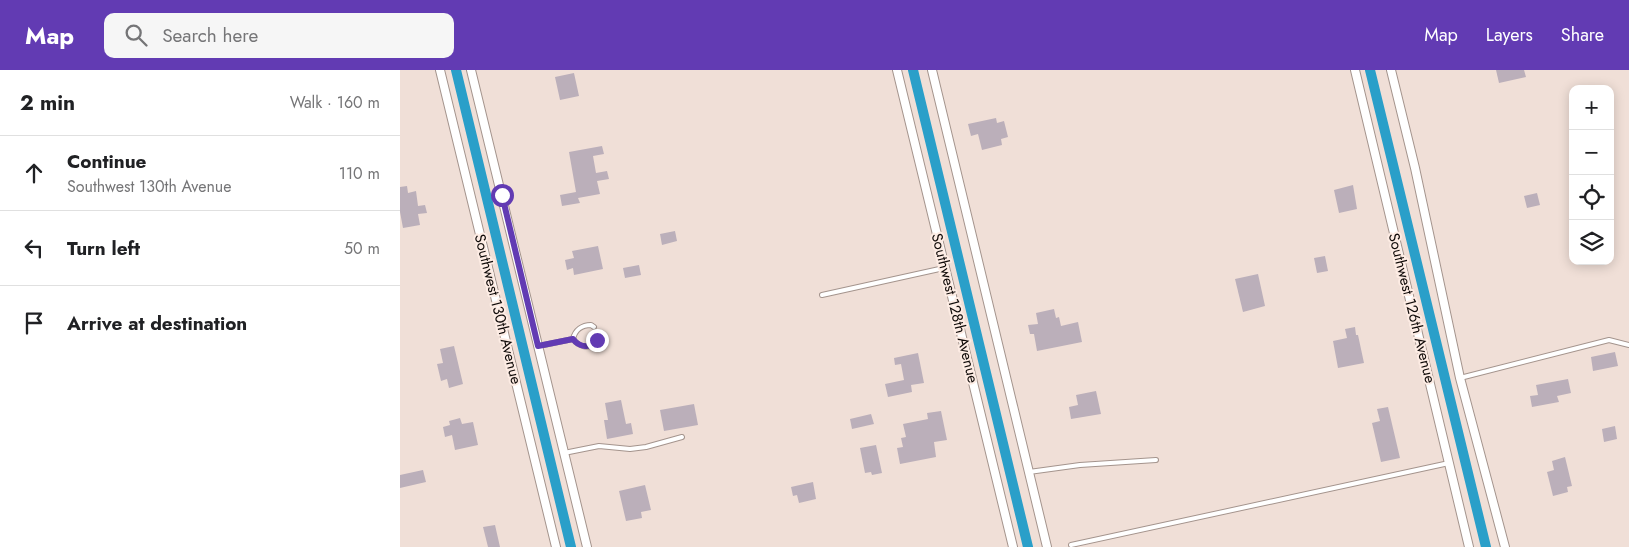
<!DOCTYPE html>
<meta charset="utf-8">
<style>
:root{--surface:#fff;--page:#f6f6f6;--text:#202124;--muted:#757577;--line:#e0e0e0;--accent:#623bb3}
body{margin:0;font-family:Jost,sans-serif;background:var(--page);color:var(--text)}
.controls{position:absolute;right:15px;top:15px;display:grid;overflow:hidden;border-radius:10px;box-shadow:0 2px 12px #0003}
.controls button{width:45px;height:45px;display:grid;place-items:center;padding:0;border:0;border-bottom:1px solid var(--line);background:var(--surface);color:var(--text);font:25px sans-serif}
.stop{position:absolute;width:15px;height:15px;margin:-11px;border:4px solid #623bb3;border-radius:50%;background:#fff}
.stop.end{background:#623bb3;border-color:#fff;box-shadow:0 1px 5px #0008}
.list{margin:0;padding:0;list-style:none}
h2{display:flex;justify-content:space-between;align-items:center;height:65px;margin:0;padding:0 20px;font-size:21px}
h2 small{font-size:16px;font-weight:400;color:var(--muted)}
.list li{display:grid;grid-template-columns:32px 1fr auto;gap:15px;align-items:center;box-sizing:border-box;height:75px;padding:0 20px;border-top:1px solid var(--line)}
.list b{display:block;font-size:19px;white-space:nowrap}
.list p{margin:0;font-size:16px;white-space:nowrap;color:var(--muted)}
.list em{font-size:16px;font-style:normal;color:var(--muted)}
.icon{flex:none;width:28px;height:28px;fill:none;stroke:currentColor;stroke-width:2;stroke-linecap:round;stroke-linejoin:round}
.map{position:relative;flex:none;width:1229px;height:477px;overflow:hidden}
header{display:flex;align-items:center;gap:30px;box-sizing:border-box;height:70px;padding:0 25px;background:var(--accent);color:#fff}
header strong{font-size:24px}
nav{display:flex;gap:28px;margin-inline-start:auto;font-size:18px}
.search{width:350px;height:45px;background:var(--page);display:flex;align-items:center;gap:12px;box-sizing:border-box;padding:0 18px;border-radius:10px;color:var(--muted);font-size:19px}
main{display:flex}
aside{flex:1;background:var(--surface)}
.map>svg:first-child{display:block}
</style>
<header>
<strong>Map</strong>
<div class="search"><svg class="icon" aria-label="search" viewBox="0 0 24 24"><circle cx="10" cy="10" r="6"/><path d="M15 15l6 6"/></svg>Search here</div>
<nav><a>Map</a><a>Layers</a><a>Share</a></nav>
</header>
<main>
<aside>
<h2>2 min<small>Walk · 160 m</small></h2>
<ul class="list">
<li><svg class="icon" aria-label="ahead" viewBox="0 0 24 24"><path d="M12 20V5M6 11l6-6 6 6"/></svg><div><b>Continue</b><p>Southwest 130th Avenue</p></div><em>110 m</em></li>
<li><svg class="icon" aria-label="left" viewBox="0 0 24 24"><path d="M17 20v-9H6M10 6l-5 5 5 5"/></svg><div><b>Turn left</b></div><em>50 m</em></li>
<li><svg class="icon" aria-label="arrive" viewBox="0 0 24 24"><path d="M6 21V4h12l-3 4 3 4H6"/></svg><div><b>Arrive at destination</b></div></li>
</ul>
</aside>
<div class="map">
<svg width="1229" height="477" viewBox="0 0 1229 477">
<rect width="100%" height="100%" fill="#f0dfd7"/>
<g fill="none" stroke-linecap="round" stroke-linejoin="round">
<g stroke="#2a9fc9" stroke-width="10">
<polyline points="56,0 171,477"/>
<polyline points="513,0 628,477"/>
<polyline points="970,0 1086,477"/>
</g>
</g>
<g fill="#bbafba">
<polygon points="1096,0 1124,0 1126,7 1099,13"/>
<polygon points="174,3 179,26 160,30 155,7"/>
<polygon points="596,48 597,53 604,51 608,67 601,69 602,75 582,80 578,64 571,66 568,54"/>
<polygon points="202,76 204,84 193,86 196,103 207,101 209,109 197,111 200,124 178,128 180,133 162,136 160,125 176,122 169,82"/>
<polygon points="953,115 957,139 939,143 934,120"/>
<polygon points="7,116 8,123 16,121 18,136 25,135 27,143 18,144 20,155 3,158 0,142 0,117"/>
<polygon points="1137,123 1140,135 1127,138 1124,126"/>
<polygon points="275,161 277,171 262,175 260,164"/>
<polygon points="198,176 203,199 174,205 173,198 167,200 165,190 174,188 172,181"/>
<polygon points="925,186 928,201 917,203 914,188"/>
<polygon points="239,195 241,205 225,208 223,198"/>
<polygon points="858,204 865,236 843,242 835,209"/>
<polygon points="654,239 656,248 659,247 661,256 678,252 682,272 637,281 634,264 630,264 628,255 638,254 636,243"/>
<polygon points="955,257 956,265 958,265 964,293 938,298 933,271 947,268 945,259"/>
<polygon points="54,276 63,314 49,318 47,309 41,311 37,294 43,293 40,279"/>
<polygon points="1215,282 1218,296 1193,301 1191,287"/>
<polygon points="518,283 524,313 511,315 512,322 488,327 485,314 504,310 501,294 495,295 494,288"/>
<polygon points="1168,309 1171,323 1157,326 1159,332 1132,337 1130,326 1138,325 1136,315"/>
<polygon points="696,321 701,344 671,349 669,337 678,335 676,325"/>
<polygon points="221,330 226,354 231,353 233,364 207,369 204,350 208,350 205,333"/>
<polygon points="294,334 298,355 264,361 260,340"/>
<polygon points="988,337 1000,388 981,392 972,353 980,351 977,339"/>
<polygon points="541,341 547,370 534,372 536,387 500,394 497,378 503,377 501,368 506,367 503,354 528,349 527,343"/>
<polygon points="471,344 474,354 452,359 450,349"/>
<polygon points="60,348 62,354 73,352 78,375 55,380 52,365 45,367 43,357 50,355 49,351"/>
<polygon points="1215,356 1217,369 1204,372 1202,359"/>
<polygon points="476,375 482,403 472,405 471,402 465,403 460,378"/>
<polygon points="1165,387 1172,416 1167,417 1168,422 1153,426 1147,402 1154,400 1152,391"/>
<polygon points="23,400 26,412 0,418 0,405"/>
<polygon points="413,412 416,429 399,433 397,425 393,426 391,417"/>
<polygon points="245,415 251,440 241,442 242,448 226,451 219,421"/>
<polygon points="95,455 100,477 88,477 83,457"/>
</g>
<g fill="none" stroke-linecap="round" stroke-linejoin="round">
<defs>
<g id="service">
<polyline points="422,225 544,198"/>
<path d="M173,269C179,277 188,279 197,273V269"/>
<path d="M139,276L173,269C175,260 182,255 191,255L194,257"/>
<polyline points="1060,308 1209,270 1229,275"/>
<polyline points="164,383 199,376 230,379 246,377 282,367"/>
<polyline points="629,402 680,395 756,390"/>
<polyline points="671,475 1049,393"/>
</g>
<g id="minor">
<polyline points="40,0 156,477"/>
<polyline points="71,0 187,477"/>
<polyline points="497,0 613,477"/>
<polyline points="532,0 647,477"/>
<polyline points="955,0 1069,477"/>
<polyline points="991,0 1015,98 1060,308 1105,477"/>
</g>
</defs>
<use href="#service" stroke="#a4948d" stroke-width="6"/>
<use href="#minor" stroke="#a4948d" stroke-width="10"/>
<use href="#service" stroke="#fff" stroke-width="4"/>
<use href="#minor" stroke="#fff" stroke-width="8"/>
</g>
<g fill="none" stroke-linecap="round" stroke-linejoin="round">
<path stroke="#623bb3" stroke-width="6" d="M102,125L138,276L173,269C179,277 188,278 197,273V270"/>
</g>
<g text-anchor="middle" dominant-baseline="central" stroke-width="4" stroke-linejoin="round" paint-order="stroke">
<g font-size="15" fill="#0f0a08" stroke="#fdece4">
<text transform="translate(555 238) rotate(76)">Southwest 128th Avenue</text>
<text transform="translate(1012 238) rotate(76)">Southwest 126th Avenue</text>
<text transform="translate(98 239) rotate(76)">Southwest 130th Avenue</text>
</g>
</g>
</svg>
<div class="controls">
<button>+</button>
<button>−</button>
<button><svg class="icon" aria-label="locate" viewBox="0 0 24 24"><circle cx="12" cy="12" r="6"/><path d="M12 2v4M12 18v4M2 12h4M18 12h4"/></svg></button>
<button><svg class="icon" aria-label="layers" viewBox="0 0 24 24"><path d="M12 4l9 5-9 5-9-5zM3 14l9 5 9-5"/></svg></button>
</div>
<div class="stop" style="left:102px;top:125px"></div>
<div class="stop end" style="left:197px;top:270px"></div>
</div>
</main>
